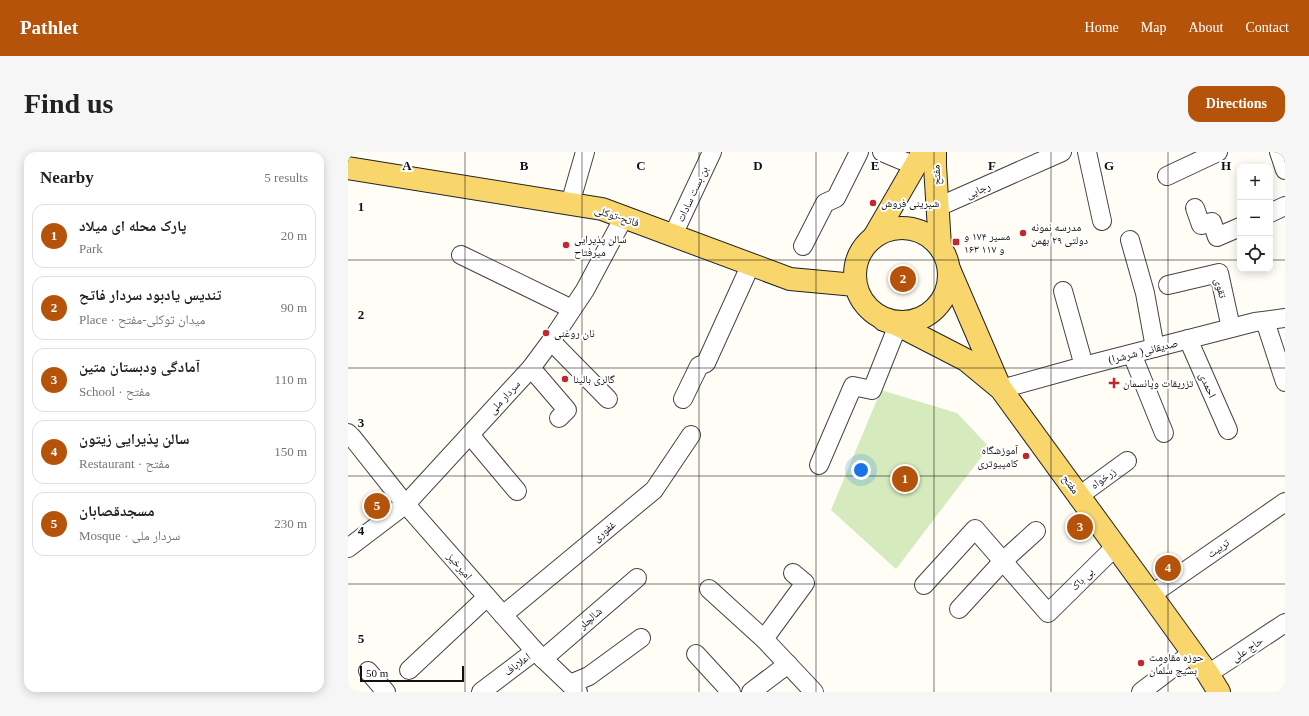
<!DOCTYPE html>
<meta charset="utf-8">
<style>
:root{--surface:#fff;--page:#f6f6f6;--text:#222;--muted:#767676;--line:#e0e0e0;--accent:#b45309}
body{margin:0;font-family:"Times New Roman","Noto Naskh Arabic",serif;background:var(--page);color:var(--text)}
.controls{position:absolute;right:12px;top:12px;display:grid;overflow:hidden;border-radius:8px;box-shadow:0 2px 10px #0003}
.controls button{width:36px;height:36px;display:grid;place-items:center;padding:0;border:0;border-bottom:1px solid var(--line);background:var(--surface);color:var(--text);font:20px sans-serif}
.scale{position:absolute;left:12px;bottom:10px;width:104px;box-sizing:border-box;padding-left:4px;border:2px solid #111;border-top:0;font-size:11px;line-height:14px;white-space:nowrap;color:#111;-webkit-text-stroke:3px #fff;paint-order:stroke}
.you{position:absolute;left:513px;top:318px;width:14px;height:14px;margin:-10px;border:3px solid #fff;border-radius:50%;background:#1a73e8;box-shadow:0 0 0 6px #1a73e833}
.badge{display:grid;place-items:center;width:26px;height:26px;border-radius:50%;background:var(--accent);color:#fff;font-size:13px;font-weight:700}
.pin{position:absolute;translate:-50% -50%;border:2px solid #fff;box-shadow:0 1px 4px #0006}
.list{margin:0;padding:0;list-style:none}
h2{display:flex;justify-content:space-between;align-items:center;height:52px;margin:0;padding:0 16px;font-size:17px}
h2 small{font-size:13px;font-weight:400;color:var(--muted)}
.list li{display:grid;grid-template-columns:26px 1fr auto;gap:12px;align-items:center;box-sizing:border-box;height:64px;margin:0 8px 8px;padding:0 8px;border:1px solid var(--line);border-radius:12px}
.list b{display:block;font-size:15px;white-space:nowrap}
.list p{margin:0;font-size:13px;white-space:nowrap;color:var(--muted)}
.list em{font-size:13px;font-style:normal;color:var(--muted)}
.icon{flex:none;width:22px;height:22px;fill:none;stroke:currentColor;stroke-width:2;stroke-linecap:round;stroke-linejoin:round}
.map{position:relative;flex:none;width:937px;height:540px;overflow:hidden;border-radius:12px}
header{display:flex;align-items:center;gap:24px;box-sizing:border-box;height:56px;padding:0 20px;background:var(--accent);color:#fff}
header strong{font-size:19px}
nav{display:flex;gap:22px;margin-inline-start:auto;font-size:14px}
.intro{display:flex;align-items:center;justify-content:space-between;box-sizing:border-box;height:96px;padding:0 24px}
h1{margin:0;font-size:28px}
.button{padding:10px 18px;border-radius:12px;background:var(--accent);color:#fff;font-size:14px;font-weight:700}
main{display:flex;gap:24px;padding:0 24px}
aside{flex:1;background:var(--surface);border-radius:12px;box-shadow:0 2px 10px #0003}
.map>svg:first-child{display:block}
</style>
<header>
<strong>Pathlet</strong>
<nav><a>Home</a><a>Map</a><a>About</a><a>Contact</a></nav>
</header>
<div class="intro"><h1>Find us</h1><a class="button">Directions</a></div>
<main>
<aside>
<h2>Nearby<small>5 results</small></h2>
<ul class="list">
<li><span class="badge">1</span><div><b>پارک محله ای میلاد</b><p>Park</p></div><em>20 m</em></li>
<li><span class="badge">2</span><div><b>تندیس یادبود سردار فاتح</b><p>Place · میدان توکلی-مفتح</p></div><em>90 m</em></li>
<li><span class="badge">3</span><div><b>آمادگی ودبستان متین</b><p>School · مفتح</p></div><em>110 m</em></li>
<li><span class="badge">4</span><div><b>سالن پذیرایی زیتون</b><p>Restaurant · مفتح</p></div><em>150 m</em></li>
<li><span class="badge">5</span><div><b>مسجدقصابان</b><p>Mosque · سردار ملی</p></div><em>230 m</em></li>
</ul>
</aside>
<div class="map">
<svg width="937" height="540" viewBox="0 0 937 540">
<rect width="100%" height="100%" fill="#fffdf5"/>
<polygon fill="#d5ebbd" points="533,238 609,261 641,295 548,417 483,358"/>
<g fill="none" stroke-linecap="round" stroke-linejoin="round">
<defs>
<g id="minor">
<polyline points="534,0 567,14"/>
<polyline points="739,0 754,69"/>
<polyline points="931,0 937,18"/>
<polyline points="819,24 870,0"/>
<polyline points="222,52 237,0"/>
<polyline points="590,55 714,0"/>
<polyline points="847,56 853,73 864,70 869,85 892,75"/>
<polyline points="922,61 937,54"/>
<polyline points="325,83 364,0"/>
<polyline points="782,88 797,141 807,196"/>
<polyline points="455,94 477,51 488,46 511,0"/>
<polyline points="113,103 224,157"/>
<polyline points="820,133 871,121 883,176"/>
<polyline points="715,139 736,214"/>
<polyline points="917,169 937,230"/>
<polyline points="840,187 880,278"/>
<polyline points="203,189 260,247"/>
<polyline points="784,202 816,281"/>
<polyline points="183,216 219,258 211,266"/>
<polyline points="653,237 736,214 907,170 937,166"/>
<polyline points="335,247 351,214 358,211 403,112"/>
<polyline points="0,281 4,285 54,348 155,463 187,499 230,540"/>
<polyline points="122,283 169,339"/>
<polyline points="471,313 505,234 524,238 550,173"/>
<polyline points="731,344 779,309"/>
<polyline points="0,396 58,352 183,216 203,189 237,138 276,65"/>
<polyline points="445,421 457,431 416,487 466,540"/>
<polyline points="576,433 627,377 700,461 768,394"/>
<polyline points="361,437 416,487"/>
<polyline points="803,443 937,350"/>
<polyline points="611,457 655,409 688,379"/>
<polyline points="155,463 306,338 343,283"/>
<polyline points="348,502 383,540"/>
<polyline points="195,507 289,426"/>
<polyline points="61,518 139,445"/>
<polyline points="20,519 38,540"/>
<polyline points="860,522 937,471"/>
<polyline points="222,532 241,524 293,486"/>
<polyline points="133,540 187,499"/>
<polyline points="403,540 440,512"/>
<polyline points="793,540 844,501"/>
</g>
<g id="major">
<polyline points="587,0 587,14 592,94"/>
<polyline points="0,16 254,57 442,127 507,133"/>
<circle cx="554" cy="123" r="47"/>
<polyline points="526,85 575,0"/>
<polyline points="601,117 651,233"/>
<polyline points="536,168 550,173 618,208 653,237 803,443 860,522 871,540"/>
</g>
</defs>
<use href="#minor" stroke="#444" stroke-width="20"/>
<use href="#major" stroke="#222" stroke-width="24"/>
<use href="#minor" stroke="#fff" stroke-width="18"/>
<use href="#major" stroke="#f9d66b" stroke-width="22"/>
</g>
<path fill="none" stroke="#111" stroke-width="1" stroke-opacity="0.55" d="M117,0V540M234,0V540M351,0V540M468,0V540M586,0V540M703,0V540M820,0V540M0,108H892M922,108H937M0,216H937M0,324H937M0,432H937"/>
<g fill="#c4262e" stroke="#fff" stroke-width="1.5">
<circle cx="525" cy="51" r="4"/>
<circle cx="675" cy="81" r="4"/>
<rect x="604" y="86" width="8" height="8" rx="2"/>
<circle cx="218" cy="93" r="4"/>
<circle cx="198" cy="181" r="4"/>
<circle cx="217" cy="227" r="4"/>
<path d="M764 225h4v4h4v4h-4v4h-4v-4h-4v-4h4z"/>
<circle cx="678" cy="304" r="4"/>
<circle cx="793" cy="511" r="4"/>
</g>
<g text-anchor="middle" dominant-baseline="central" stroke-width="4" stroke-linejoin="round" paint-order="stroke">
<g font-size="11" fill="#111" stroke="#fff">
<text transform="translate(588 23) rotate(-93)">مفتح</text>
<text transform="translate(630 38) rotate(-24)">رجایی</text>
<text transform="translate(344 42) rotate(-65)">بن بست سادات</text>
<text transform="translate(269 64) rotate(18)">فاتح-توکلی</text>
<text transform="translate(873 136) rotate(75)">تقوی</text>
<text transform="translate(795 199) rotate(-14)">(شرشرا )صدیقانی</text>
<text transform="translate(860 233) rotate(66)">احمدی</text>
<text transform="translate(156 245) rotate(-48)">سردار ملی</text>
<text transform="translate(755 326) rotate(-36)">زرخواه</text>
<text transform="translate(723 332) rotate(54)">مفتح</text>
<text transform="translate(256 379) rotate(-40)">غفوری</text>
<text transform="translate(870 396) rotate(-35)">تربیت</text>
<text transform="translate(112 414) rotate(49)">امیرخیز</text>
<text transform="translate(734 427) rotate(-44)">بی باک</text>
<text transform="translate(242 466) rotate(-41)">شالچلر</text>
<text transform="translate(899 497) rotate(-34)">حاج علی</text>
<text transform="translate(169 512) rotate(-37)">اعلاباف</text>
</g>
<g font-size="11" fill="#111" stroke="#fff" text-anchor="start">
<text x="533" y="51">شیرینی فروش</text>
<text x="683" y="75">مدرسه نمونه<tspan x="683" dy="13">دولتی ۲۹ بهمن</tspan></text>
<text x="616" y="84">مسیر ۱۷۴ و<tspan x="616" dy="13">۱۶۳ و ۱۱۷</tspan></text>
<text x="226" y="87">سالن پذیرایی<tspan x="226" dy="13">میرفتاح</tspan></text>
<text x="206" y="181">نان روغنی</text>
<text x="225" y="227">گالری بالینا</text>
<text x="775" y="231">تزریقات وپانسمان</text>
<text x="670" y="298" text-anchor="end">آموزشگاه<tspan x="670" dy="13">کامپیوتری</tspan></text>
<text x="801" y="505">حوزه مقاومت<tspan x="801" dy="13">بسیج سلمان</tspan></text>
</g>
</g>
<g font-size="13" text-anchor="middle" font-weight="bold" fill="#111" stroke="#fff" stroke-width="4" stroke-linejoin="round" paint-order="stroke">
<text x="59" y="18">A</text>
<text x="176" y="18">B</text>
<text x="293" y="18">C</text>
<text x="410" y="18">D</text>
<text x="527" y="18">E</text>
<text x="644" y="18">F</text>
<text x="761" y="18">G</text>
<text x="878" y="18">H</text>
<text x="13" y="59">1</text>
<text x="13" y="167">2</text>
<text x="13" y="275">3</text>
<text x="13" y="383">4</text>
<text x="13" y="491">5</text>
</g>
</svg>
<div class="controls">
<button>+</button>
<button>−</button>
<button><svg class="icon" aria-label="locate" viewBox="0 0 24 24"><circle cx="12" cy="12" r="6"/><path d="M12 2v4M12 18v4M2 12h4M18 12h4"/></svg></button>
</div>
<div class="scale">50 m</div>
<div class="you"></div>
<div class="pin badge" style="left:557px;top:327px">1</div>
<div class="pin badge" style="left:555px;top:127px">2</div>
<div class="pin badge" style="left:732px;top:375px">3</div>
<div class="pin badge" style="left:820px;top:416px">4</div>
<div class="pin badge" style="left:29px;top:354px">5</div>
</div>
</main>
